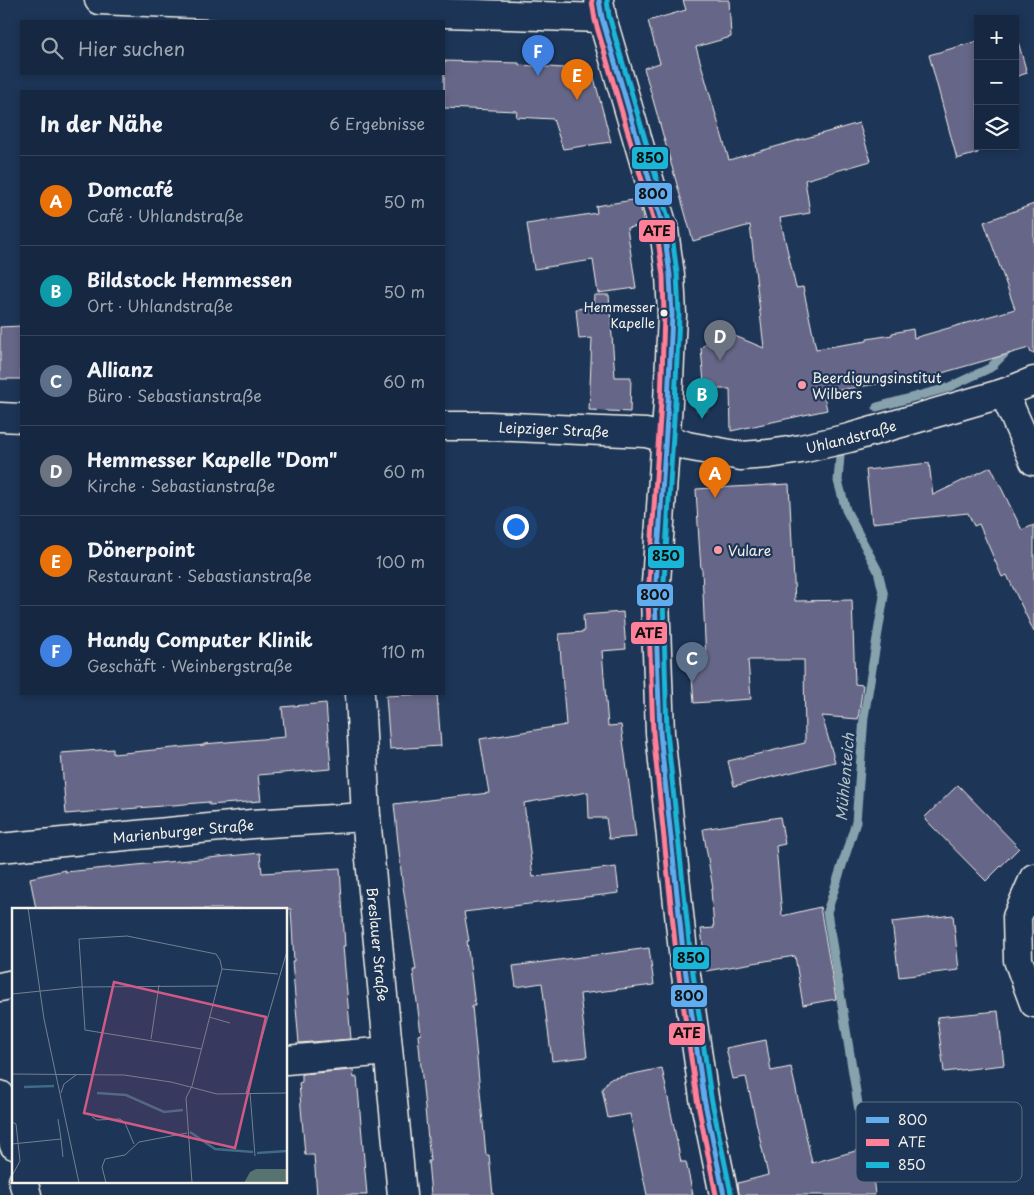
<!DOCTYPE html>
<html lang="de">
<meta charset="utf-8">
<style>
:root{--surface:#162841;--page:#23344c;--text:#f1f3f6;--muted:#9ea6b1;--line:#35445a;--accent:#d93025}
body{margin:0;font-family:"Playpen Sans",sans-serif;background:var(--page);color:var(--text)}
.controls{position:absolute;right:15px;top:15px;display:grid;overflow:hidden;border-radius:0px;box-shadow:0 2px 8px #0003}
.controls button{width:45px;height:45px;display:grid;place-items:center;padding:0;border:0;border-bottom:1px solid var(--line);background:var(--surface);color:var(--text);font:25px sans-serif}
.you{position:absolute;left:515px;top:526px;width:18px;height:18px;margin:-12px;border:4px solid #fff;border-radius:50%;background:#1a73e8;box-shadow:0 0 0 8px #1a73e833}
.badge{display:grid;place-items:center;width:32px;height:32px;border-radius:50%;background:var(--accent);color:#fff;font-size:16px;font-weight:700}
.pin{position:absolute;translate:-50% -41px;filter:drop-shadow(0 1px 2px #0008)}
.pin::after{content:'';position:absolute;top:26px;width:18px;height:15px;background:inherit;clip-path:polygon(0 0,100% 0,50% 100%)}
.list{margin:0;padding:0;list-style:none}
h2{display:flex;justify-content:space-between;align-items:center;height:65px;margin:0;padding:0 20px;font-size:21px}
h2 small{font-size:16px;font-weight:400;color:var(--muted)}
.list li{display:grid;grid-template-columns:32px 1fr auto;gap:15px;align-items:center;box-sizing:border-box;height:90px;padding:0 20px;border-top:1px solid var(--line)}
.list b{display:block;font-size:19px;white-space:nowrap}
.list p{margin:0;font-size:16px;white-space:nowrap;color:var(--muted)}
.list em{font-size:16px;font-style:normal;color:var(--muted)}
.icon{flex:none;width:28px;height:28px;fill:none;stroke:currentColor;stroke-width:2;stroke-linecap:round;stroke-linejoin:round}
.map{position:relative;flex:none;width:1034px;height:1195px;overflow:hidden}
.search{position:absolute;background:var(--surface);box-shadow:0 2px 8px #0003;left:20px;top:20px;width:425px;height:55px;display:flex;align-items:center;gap:12px;box-sizing:border-box;padding:0 18px;border-radius:0px;color:var(--muted);font-size:19px}
.panel{position:absolute;background:var(--surface);box-shadow:0 2px 8px #0003;left:20px;top:90px;width:425px;height:605px;border-radius:0px}
.map>svg:first-child{display:block}
</style>
<div class="map">
<svg width="1034" height="1195" viewBox="0 0 1034 1195">
<rect width="100%" height="100%" fill="#1d3557"/>
<filter id="ink" filterUnits="userSpaceOnUse"><feTurbulence type="fractalNoise" baseFrequency=".02" numOctaves="2"/><feDisplacementMap in="SourceGraphic" scale="10" xChannelSelector="R" yChannelSelector="G"/><feConvolveMatrix kernelMatrix="1 2 1 2 8 2 1 2 1" color-interpolation-filters="sRGB"/></filter>
<g filter="url(#ink)">
<g fill="none" stroke-linecap="round" stroke-linejoin="round">
<g stroke="#87a1ad" stroke-width="9">
<polyline points="877,407 947,388 990,368 1011,347"/>
<polyline points="840,456 838,481 846,510 878,571 884,596 864,717 856,822 827,912 863,1135"/>
</g>
</g>
<g fill="#668" stroke="#f4f1e8">
<polygon points="683,0 729,0 731,37 696,47 729,160 859,123 871,161 805,180 810,213 780,218 796,288 803,287 816,349 867,341 867,339 892,335 892,333 913,329 914,338 1015,309 984,222 1034,204 1034,353 1031,353 1029,348 921,379 921,377 827,392 828,395 824,396 827,410 731,431 730,389 714,389 714,383 704,383 701,348 717,332 725,332 764,348 750,225 693,241 644,68 660,63 648,21 686,10"/>
<polygon points="1015,31 1027,73 1015,77"/>
<polygon points="978,41 978,153 957,159 929,55"/>
<polygon points="444,61 519,63 519,65 592,70 611,142 563,149 553,119 516,117 517,111 444,108"/>
<polygon points="639,199 644,225 627,228 636,288 598,293 593,260 534,269 527,224 597,213 596,206"/>
<polygon points="594,295 609,295 615,377 631,377 630,412 589,410 592,338 579,339 576,309 593,307"/>
<polygon points="21,326 21,379 0,379 0,327"/>
<polygon points="929,463 933,495 991,467 1022,530 1034,525 1034,632 1007,575 1002,577 979,524 974,526 968,513 872,523 866,470"/>
<polygon points="789,484 795,601 852,600 855,684 863,685 858,719 822,716 835,762 734,786 728,761 805,743 804,660 748,660 751,699 694,703 691,665 706,663 702,569 701,569 699,541 696,489"/>
<polygon points="623,612 626,649 602,651 608,726 621,725 636,837 609,839 606,818 589,818 588,792 524,803 533,877 616,867 619,893 464,912 469,941 467,941 475,1006 472,1006 486,1155 489,1155 493,1195 431,1195 428,1161 430,1161 418,1035 421,1034 413,970 416,970 402,880 394,804 489,793 480,739 566,725 559,634 584,632 583,615"/>
<polygon points="428,694 437,694 441,746 390,749 386,696"/>
<polygon points="326,703 331,769 258,775 261,801 209,805 209,802 66,814 61,753 113,749 113,754 204,745 204,744 285,737 282,707"/>
<polygon points="958,785 1019,848 986,881 924,818"/>
<polygon points="780,817 785,844 776,846 782,916 820,907 836,999 803,1005 795,956 706,971 701,929 714,928 711,890 713,889 703,829"/>
<polygon points="260,853 262,873 340,868 345,946 343,946 351,1039 299,1043 292,961 294,961 291,909 36,909 30,878 65,870 65,872"/>
<polygon points="953,915 959,970 899,977 892,922"/>
<polygon points="649,948 654,985 580,994 587,1057 552,1061 542,983 516,987 513,966"/>
<polygon points="998,1011 1004,1065 944,1072 937,1017"/>
<polygon points="766,1040 771,1071 791,1067 812,1163 870,1147 875,1195 739,1195 738,1183 768,1175 746,1077 733,1079 726,1048"/>
<polygon points="662,1068 681,1162 686,1162 693,1195 647,1195 630,1114 608,1118 602,1089 609,1079"/>
<polygon points="353,1070 354,1078 357,1077 367,1195 317,1195 314,1155 305,1155 299,1083 302,1082 302,1074"/>
</g>
<g fill="none" stroke-linecap="round" stroke-linejoin="round">
<defs>
<g id="minor">
<polyline points="99,0 320,9 602,18"/>
<polyline points="599,0 602,18 664,230 670,275 672,315 668,402 655,598 660,733 684,961 704,1098 724,1195"/>
<polyline points="1004,393 1034,461"/>
<polyline points="0,417 21,418"/>
<path id="s1" d="M444,426H489L646,433L665,438L687,446L741,456L769,454L801,449L849,438L1004,393L1034,381"/>
<path id="s2" d="M360,694L366,817L402,1195"/>
<path id="s3" d="M0,848L252,824L366,817"/>
<polyline points="1034,878 1017,917 1018,960 1034,1003"/>
<polyline points="0,987 14,984"/>
<polyline points="286,1060 388,1051"/>
<polyline points="0,1095 14,1145"/>
<polyline points="23,1181 27,1195"/>
</g>
</defs>
<use href="#minor" stroke="#f4f1e8" stroke-width="31"/>
<use href="#minor" stroke="#1d3557" stroke-width="28"/>
<defs>
<polyline id="bus-1" points="599,0 602,18 664,230 670,275 672,315 668,402 655,598 660,733 684,961 704,1098 724,1195"/>
<polyline id="bus-2" points="592,1 595,20 657,232 663,276 664,315 661,402 648,598 653,733 677,962 697,1099 716,1195"/>
<polyline id="bus-3" points="607,0 609,16 671,228 677,274 679,315 675,402 663,598 667,732 691,960 711,1097 731,1193"/>
</defs>
<use href="#bus-1" stroke="#1d3557" stroke-width="9"/>
<use href="#bus-2" stroke="#1d3557" stroke-width="9"/>
<use href="#bus-3" stroke="#1d3557" stroke-width="9"/>
<use href="#bus-1" stroke="#60acee" stroke-width="5"/>
<use href="#bus-2" stroke="#ff8098" stroke-width="5"/>
<use href="#bus-3" stroke="#1ab6d8" stroke-width="5"/>
</g>
<circle fill="#71818c" cx="702" cy="405" r="8"/>
</g>
<circle fill="#f4f1e8" stroke="#1d3557" stroke-width="2" cx="664" cy="313" r="4.5"/>
<g fill="#ff9aa2" stroke="#1d3557" stroke-width="2">
<circle cx="802" cy="385" r="5"/>
<circle cx="718" cy="550" r="5"/>
</g>
<g text-anchor="middle" dominant-baseline="central" stroke-width="4.5" stroke-linejoin="round" paint-order="stroke">
<g font-size="13" fill="#f4f1e8" stroke="#1d3557" text-anchor="end">
<text x="655" y="306">Hemmesser<tspan x="655" dy="16">Kapelle</tspan></text>
</g>
<g font-size="14" fill="#f4f1e8" stroke="#1d3557" text-anchor="start">
<text x="812" y="377">Beerdigungsinstitut<tspan x="812" dy="16">Wilbers</tspan></text>
<text x="728" y="550">Vulare</text>
</g>
<g font-size="14" fill="#f4f1e8" stroke="#1d3557">
<text stroke="none"><textPath href="#s1" startOffset="110">Leipziger Straße</textPath></text>
<text stroke="none"><textPath href="#s1" startOffset="412">Uhlandstraße</textPath></text>
<text stroke="none"><textPath href="#s3" startOffset="184">Marienburger Straße</textPath></text>
<text stroke="none"><textPath href="#s2" startOffset="251">Breslauer Straße</textPath></text>
</g>
<g font-size="15" font-style="italic" fill="#b5c2c5" stroke="#1d3557">
<text transform="translate(844 777) rotate(-85)">Mühlenteich</text>
</g>
</g>
<g transform="translate(12 908)">
<rect width="275" height="275" fill="#1d3557"/>
<path d="M244,261H275V275H232L238,264Z" fill="#567370"/>
<path fill="none" stroke="#3f6b85" stroke-width="2.5" d="M12,179L42,178M85,185L114,187L152,204L171,202M178,224L203,241L241,244M245,245L275,243"/>
<path fill="none" stroke="#738091" stroke-width="1" d="M16,0L32,111L67,275M210,61L266,66M0,86L68,79L206,78M197,109L218,115M139,131L147,77M0,166L112,167L159,174L205,186L275,185M49,185L52,176L64,167M234,185L275,43M238,185L243,248M80,209L85,212L108,211L113,215L122,236M46,211L49,231M0,214L4,216L8,253L0,268M0,236L49,231L51,249M94,275L90,259L93,251L113,247L127,234L175,225M180,275L174,190L180,178L210,61L208,52L204,46L115,28L67,31L73,122L190,141"/>
<path fill="#d15985" fill-opacity="0.15" stroke="#d15985" stroke-width="2.5" d="M102,74L254,109L223,240L72,205Z"/>
<rect width="275" height="275" fill="none" stroke="#f4f1e8" stroke-width="2.5"/>
</g>
<rect x="856" y="1102" width="166" height="80" rx="8" fill="#1d3557" stroke="#5e6d82" stroke-width="1"/>
<rect x="866" y="1117" width="23" height="6" fill="#60acee"/>
<rect x="866" y="1139" width="23" height="7" fill="#ff8098"/>
<rect x="866" y="1162" width="23" height="6" fill="#1ab6d8"/>
<g font-size="14" fill="#f4f1e8">
<text x="898" y="1125">800</text>
<text x="898" y="1147">ATE</text>
<text x="898" y="1170">850</text>
</g>
<g stroke="#1d3557" stroke-width="2">
<rect x="631" y="146" width="38" height="24" rx="5" fill="#1ab6d8"/>
<rect x="634" y="182" width="39" height="24" rx="5" fill="#60acee"/>
<rect x="638" y="219" width="38" height="24" rx="5" fill="#ff8098"/>
<rect x="647" y="545" width="38" height="24" rx="5" fill="#1ab6d8"/>
<rect x="636" y="583" width="38" height="24" rx="5" fill="#60acee"/>
<rect x="630" y="621" width="38" height="24" rx="5" fill="#ff8098"/>
<rect x="672" y="946" width="38" height="24" rx="5" fill="#1ab6d8"/>
<rect x="670" y="984" width="38" height="24" rx="5" fill="#60acee"/>
<rect x="668" y="1022" width="38" height="24" rx="5" fill="#ff8098"/>
</g>
<g font-size="14" text-anchor="middle" font-weight="bold" fill="#111">
<text x="650" y="163">850</text>
<text x="653" y="199">800</text>
<text x="657" y="236">ATE</text>
<text x="666" y="561">850</text>
<text x="655" y="600">800</text>
<text x="649" y="638">ATE</text>
<text x="691" y="963">850</text>
<text x="689" y="1001">800</text>
<text x="687" y="1038">ATE</text>
</g>
</svg>
<div class="controls">
<button>+</button>
<button>−</button>
<button><svg class="icon" aria-label="layers" viewBox="0 0 24 24"><path d="M12 4l9 5-9 5-9-5zM3 14l9 5 9-5"/></svg></button>
</div>
<div class="you"></div>
<div class="pin badge" style="left:715px;top:498px;background:#e8710a">A</div>
<div class="pin badge" style="left:702px;top:419px;background:#0f9aa8">B</div>
<div class="pin badge" style="left:692px;top:683px;background:#5c6f8a">C</div>
<div class="pin badge" style="left:720px;top:361px;background:#6b7280">D</div>
<div class="pin badge" style="left:577px;top:100px;background:#e8710a">E</div>
<div class="pin badge" style="left:538px;top:76px;background:#3f7fe0">F</div>
<div class="search"><svg class="icon" aria-label="search" viewBox="0 0 24 24"><circle cx="10" cy="10" r="6"/><path d="M15 15l6 6"/></svg>Hier suchen</div>
<section class="panel">
<h2>In der Nähe<small>6 Ergebnisse</small></h2>
<ul class="list">
<li><span class="badge" style="background:#e8710a">A</span><div><b>Domcafé</b><p>Café · Uhlandstraße</p></div><em>50 m</em></li>
<li><span class="badge" style="background:#0f9aa8">B</span><div><b>Bildstock Hemmessen</b><p>Ort · Uhlandstraße</p></div><em>50 m</em></li>
<li><span class="badge" style="background:#5c6f8a">C</span><div><b>Allianz</b><p>Büro · Sebastianstraße</p></div><em>60 m</em></li>
<li><span class="badge" style="background:#6b7280">D</span><div><b>Hemmesser Kapelle &quot;Dom&quot;</b><p>Kirche · Sebastianstraße</p></div><em>60 m</em></li>
<li><span class="badge" style="background:#e8710a">E</span><div><b>Dönerpoint</b><p>Restaurant · Sebastianstraße</p></div><em>100 m</em></li>
<li><span class="badge" style="background:#3f7fe0">F</span><div><b>Handy Computer Klinik</b><p>Geschäft · Weinbergstraße</p></div><em>110 m</em></li>
</ul>
</section>
</div>
